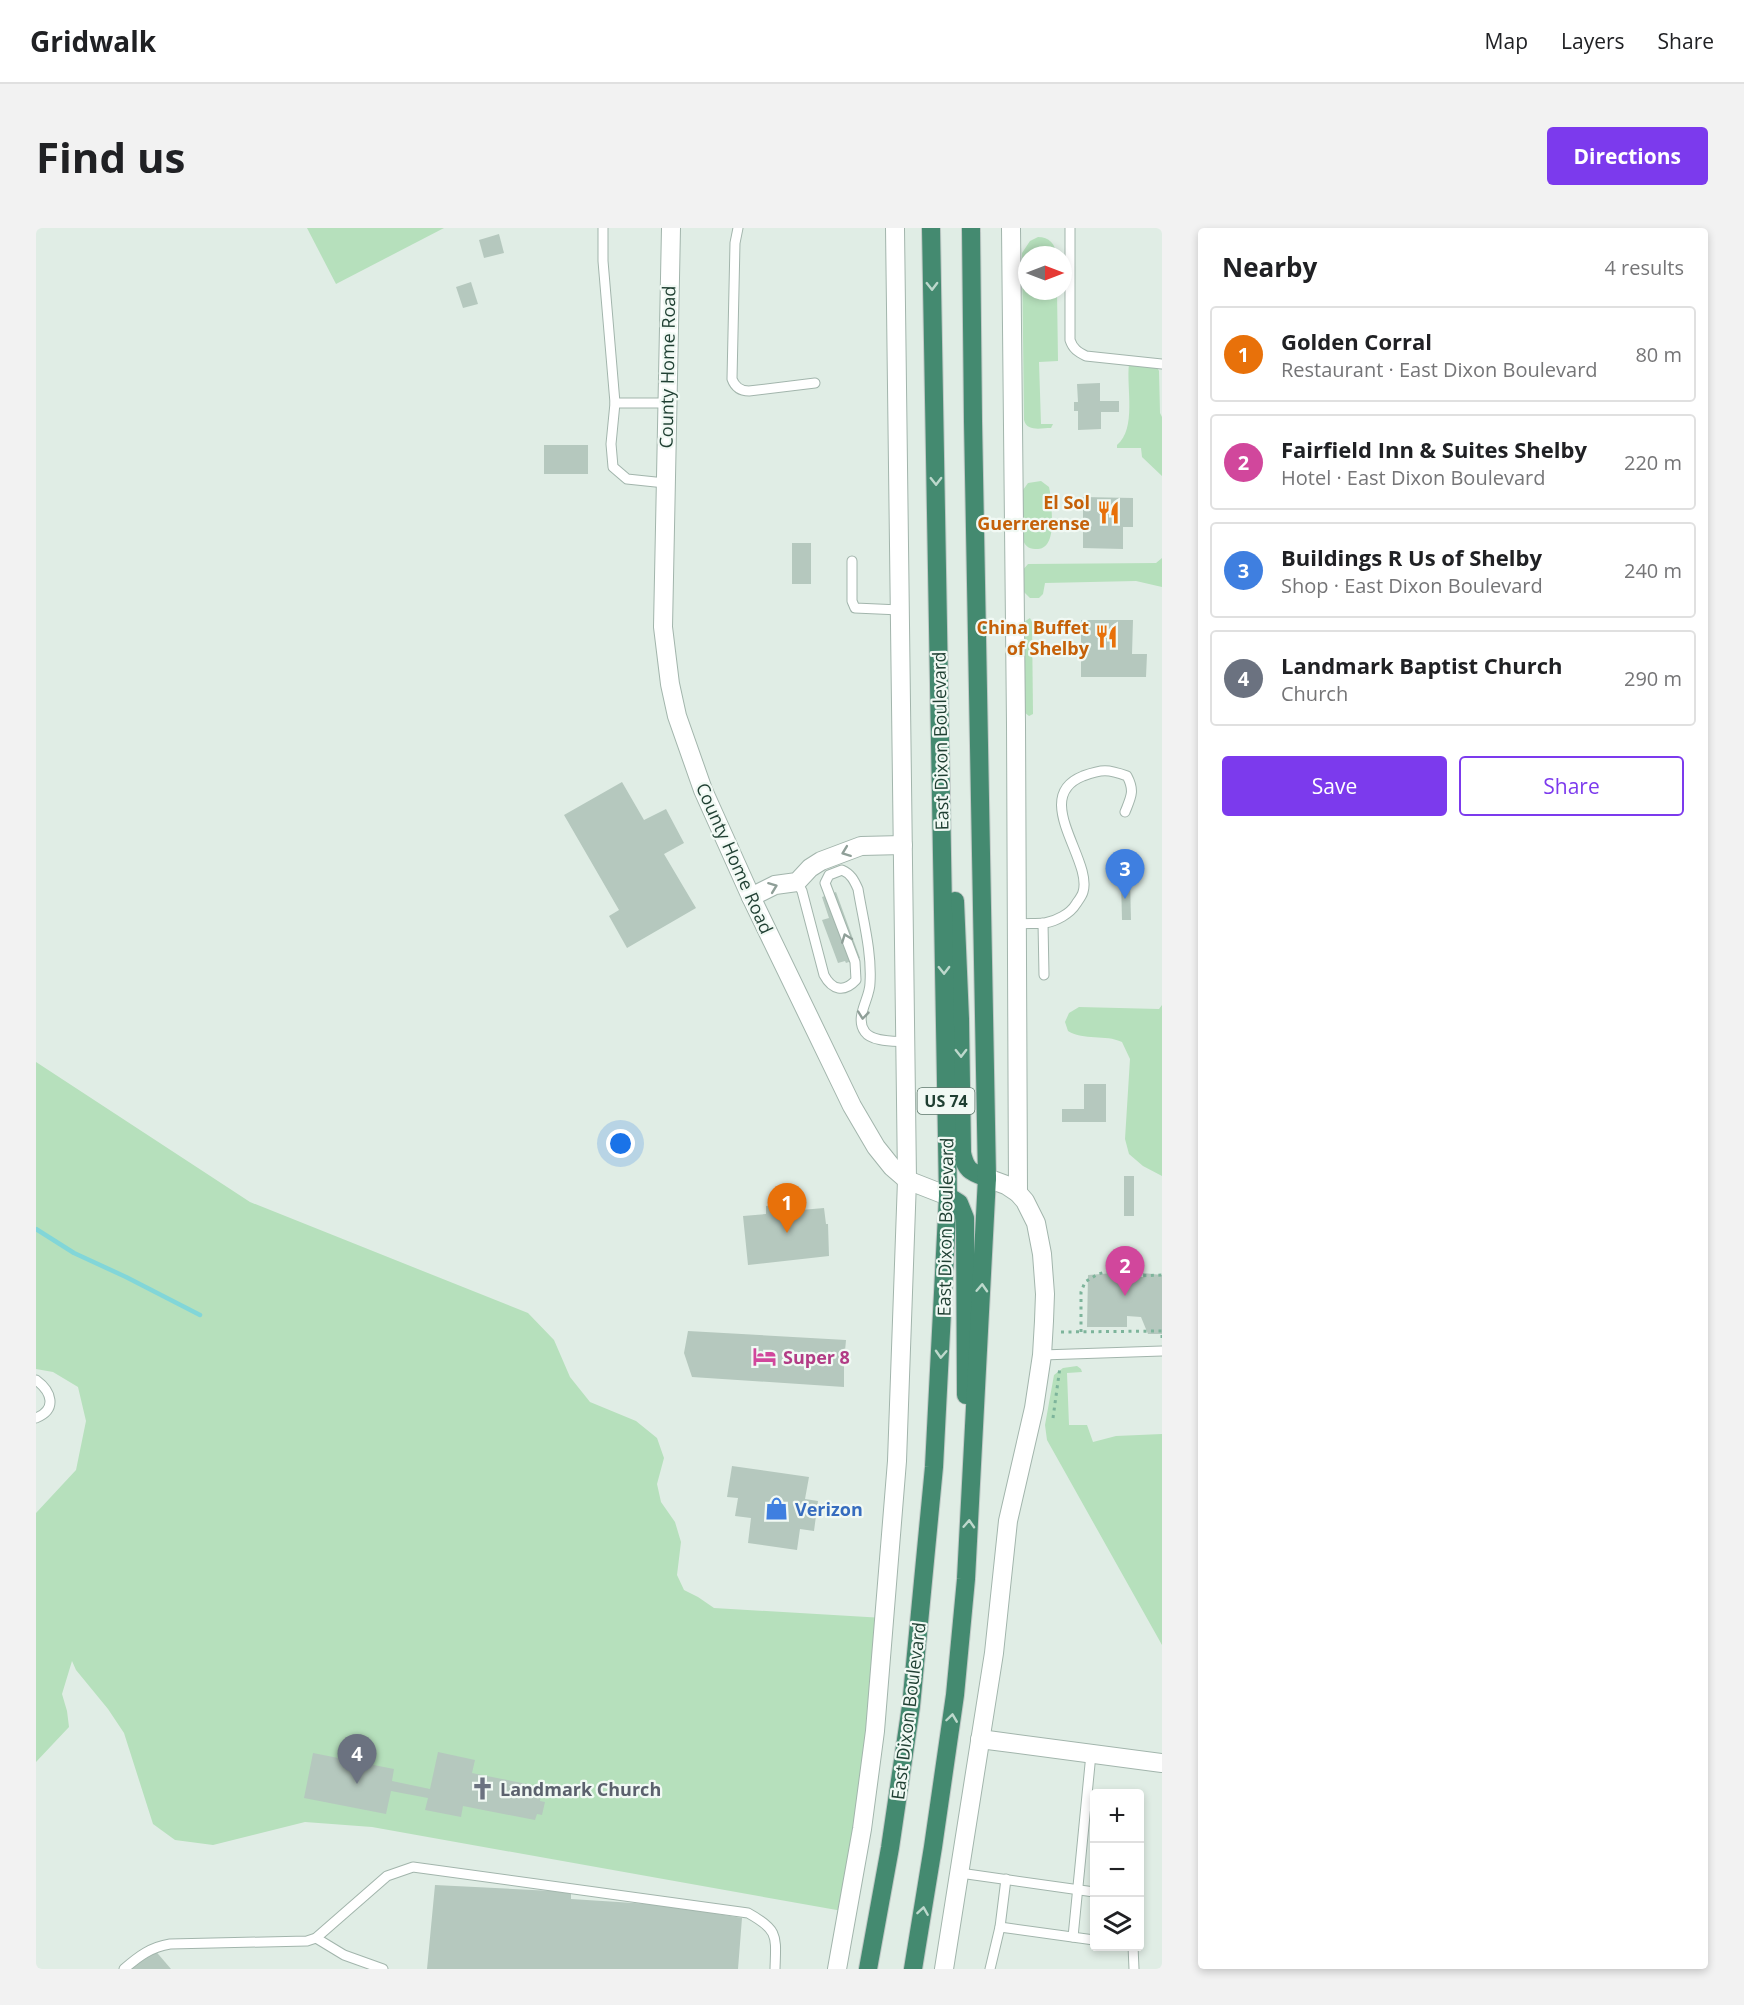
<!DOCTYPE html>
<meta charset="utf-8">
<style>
:root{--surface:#fff;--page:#f2f2f2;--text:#202124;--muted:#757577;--line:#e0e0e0;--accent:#7c3aed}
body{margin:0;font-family:"Open Sans",sans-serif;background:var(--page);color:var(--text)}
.controls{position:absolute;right:18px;bottom:18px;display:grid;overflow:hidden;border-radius:6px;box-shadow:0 3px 9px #0003}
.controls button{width:54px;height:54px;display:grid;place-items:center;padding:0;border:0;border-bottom:2px solid var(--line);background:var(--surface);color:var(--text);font:30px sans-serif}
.compass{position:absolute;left:982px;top:18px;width:54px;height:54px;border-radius:50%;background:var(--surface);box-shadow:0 3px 9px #0003;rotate:90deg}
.you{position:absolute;left:585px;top:916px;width:21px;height:21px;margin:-15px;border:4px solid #fff;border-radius:50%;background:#1a73e8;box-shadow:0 0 0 9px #1a73e833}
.badge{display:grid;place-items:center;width:39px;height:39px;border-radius:50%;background:var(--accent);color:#fff;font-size:20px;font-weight:700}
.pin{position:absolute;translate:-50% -50px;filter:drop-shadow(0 2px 3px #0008)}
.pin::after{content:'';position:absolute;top:32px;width:21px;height:18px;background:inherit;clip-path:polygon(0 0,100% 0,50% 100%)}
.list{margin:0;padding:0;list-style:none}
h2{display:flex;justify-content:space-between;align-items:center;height:78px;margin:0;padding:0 24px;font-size:26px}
h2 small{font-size:20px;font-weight:400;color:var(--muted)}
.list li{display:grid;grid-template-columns:39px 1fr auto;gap:18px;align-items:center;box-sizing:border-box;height:96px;margin:0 12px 12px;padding:0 12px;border:2px solid var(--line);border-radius:6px}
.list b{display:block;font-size:22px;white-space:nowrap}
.list p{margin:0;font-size:20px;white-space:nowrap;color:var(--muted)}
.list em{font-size:20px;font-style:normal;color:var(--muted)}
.actions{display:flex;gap:12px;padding:18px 24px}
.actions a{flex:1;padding:14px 0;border:2px solid var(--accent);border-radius:6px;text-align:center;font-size:21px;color:var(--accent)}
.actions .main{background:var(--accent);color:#fff}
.icon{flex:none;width:33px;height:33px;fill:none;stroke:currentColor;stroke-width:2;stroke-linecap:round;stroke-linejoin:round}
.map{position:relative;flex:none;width:1126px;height:1741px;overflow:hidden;border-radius:6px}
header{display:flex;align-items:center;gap:36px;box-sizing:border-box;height:84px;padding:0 30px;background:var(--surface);border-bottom:2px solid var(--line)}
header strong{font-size:28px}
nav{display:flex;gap:33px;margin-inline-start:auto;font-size:21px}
.intro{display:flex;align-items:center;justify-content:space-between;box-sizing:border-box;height:144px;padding:0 36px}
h1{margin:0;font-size:42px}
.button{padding:15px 27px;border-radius:6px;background:var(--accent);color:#fff;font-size:21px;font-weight:700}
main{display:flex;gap:36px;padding:0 36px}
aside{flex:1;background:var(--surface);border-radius:6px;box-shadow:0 3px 9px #0003}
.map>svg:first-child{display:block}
</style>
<header>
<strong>Gridwalk</strong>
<nav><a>Map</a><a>Layers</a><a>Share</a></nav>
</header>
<div class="intro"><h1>Find us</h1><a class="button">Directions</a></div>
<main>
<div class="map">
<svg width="1126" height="1741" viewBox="0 0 1126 1741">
<rect width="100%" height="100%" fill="#e0ede5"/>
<g fill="#b6e0bc">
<polygon points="271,0 408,0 300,56"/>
<path d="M1002,9C1013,9 1020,16 1020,27H991V63H1021L1022,133L1003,134L1005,196H1017L1015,200C1005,200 991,204 988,192L986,25L994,13Z"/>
<path d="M1093,136L1121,139L1123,143L1124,185L1126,189V248L1106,229L1105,220H1081V217C1101,201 1090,159 1093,136Z"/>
<path d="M1005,253L1013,259L1014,264C1015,279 1022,320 1002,321C994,321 990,320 987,312V262L992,255Z"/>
<polygon points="1126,330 1126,359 1100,353 1009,355 1007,366 1003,370 994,370 987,363 986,343 992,336 1120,335"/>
<polygon points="994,390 996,394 997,486 993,488 988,484 987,398 988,394"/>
<path d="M1126,777V948L1107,938L1093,926L1089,911L1094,831L1086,814C1069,806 1048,813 1032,803L1029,794L1033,785L1043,779L1123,781Z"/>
<polygon points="0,834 214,974 492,1085 518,1112 534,1149 554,1174 600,1193 621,1210 628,1230 621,1256 625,1274 639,1294 645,1314 641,1347 648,1362 662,1369 678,1380 848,1390 812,1684 336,1599 269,1594 177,1617 139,1612 117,1596 88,1505 72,1481 40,1442 36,1433 26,1466 31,1483 33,1499 0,1534 0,1285 40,1242 50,1193 42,1159 17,1144 0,1141"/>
<polygon points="1041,1138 1045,1141 1046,1144 1031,1145 1033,1197 1051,1197 1057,1214 1080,1208 1126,1206 1126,1417 1011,1212 1009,1197 1018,1147 1027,1140"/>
</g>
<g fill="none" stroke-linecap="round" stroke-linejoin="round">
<polyline stroke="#82d6d8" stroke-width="4.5" points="0,1001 38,1025 90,1049 164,1087"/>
</g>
<g fill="#b5c8be">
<polygon points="463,6 468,25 448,30 443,12"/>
<polygon points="435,54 442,76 427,80 420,59"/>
<polygon points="1064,155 1064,173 1083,173 1083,184 1065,184 1065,201 1042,202 1042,183 1038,183 1038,174 1042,174 1041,156"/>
<rect x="508" y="217" width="44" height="29"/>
<polygon points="1047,269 1097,270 1097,299 1087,299 1087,321 1047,320"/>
<rect x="756" y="315" width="19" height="41"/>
<polygon points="1045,392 1097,392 1096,426 1111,426 1110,449 1045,449"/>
<polygon points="586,554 608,592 630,581 648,615 628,626 660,680 591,720 573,688 583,682 528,587"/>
<polygon points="1085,652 1094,652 1095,692 1086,692"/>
<polygon points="800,664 824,730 810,735 809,733 802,735 786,692 793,690 786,669"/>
<polygon points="1048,856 1070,856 1070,894 1026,894 1026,881 1048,881"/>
<rect x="1088" y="948" width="10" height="40"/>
<polygon points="753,976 754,983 788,980 790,996 792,996 793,1028 712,1037 707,988 730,986 730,978"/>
<polygon points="1078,1045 1078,1049 1107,1049 1107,1045 1126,1047 1126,1106 1112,1106 1105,1089 1091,1088 1091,1099 1051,1099 1052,1047"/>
<polygon points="652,1103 810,1112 808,1134 808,1159 656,1149 648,1125"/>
<polygon points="696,1238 773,1249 769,1271 782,1273 778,1303 764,1301 761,1322 712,1315 715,1290 699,1288 702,1270 691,1269"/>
<polygon points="402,1524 439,1532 436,1545 506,1559 504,1573 509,1574 506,1587 501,1586 499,1592 427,1578 425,1589 389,1582 392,1570 355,1563 350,1586 268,1570 277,1525 358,1541 356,1553 394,1561"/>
<polygon points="399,1657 535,1664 535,1671 629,1677 706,1690 702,1741 391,1741"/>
<polygon points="117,1720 135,1741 94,1741"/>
</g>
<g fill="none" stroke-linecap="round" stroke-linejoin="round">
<defs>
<g id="service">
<polyline points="567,0 567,33 579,175 575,216 577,239 591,251 629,255"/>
<path d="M702,0L699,15L696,151C699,159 704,163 713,163L779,155"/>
<path d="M1034,0V112C1037,121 1042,124 1050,128L1126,136"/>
<polyline points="579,175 630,175"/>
<polyline points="816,333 816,373 819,380 864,382"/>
<path d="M761,654L766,663L788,747C796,762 808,765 820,752L819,734L789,655L793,647L806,642C815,646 818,652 822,661C827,692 836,724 834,755C834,771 818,789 829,804C836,814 859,813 870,814"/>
<polyline points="1007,695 1008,747"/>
<path d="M981,696C990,695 1000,696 1009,695C1020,693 1034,686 1040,676C1042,673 1046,668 1047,664C1057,632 994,569 1047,548C1066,541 1072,541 1091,548C1099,563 1095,569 1089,584"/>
<polyline points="1006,1127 1126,1123"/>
<path d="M0,1152C15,1163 22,1181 0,1190"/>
<polyline points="924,1645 1058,1664"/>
<polyline points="964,1699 1058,1712"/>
<polyline points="1037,1709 1055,1526"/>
<polyline points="280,1710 308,1727 347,1741"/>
<polyline points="1097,1718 1098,1741"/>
<path d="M88,1741C103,1728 115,1719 134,1716L271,1713L280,1710L351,1648L377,1639L712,1685C743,1702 740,1708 739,1741"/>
<polyline points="954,1741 964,1699 970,1651"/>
</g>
<g id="minor">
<polyline points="975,0 980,496 982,965"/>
<polyline points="715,669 739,657 761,654 774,640 785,633 825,618 867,617"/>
<polyline points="801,1741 826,1601 839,1503 861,1233 871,952 859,0"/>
<polyline points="908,1741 958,1425 972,1293 998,1180 1006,1127 1008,1093 1009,1066 1006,1026 1000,995 989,973 982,965 970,957 951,950"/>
</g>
<g id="tertiary">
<polyline points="635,0 627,399 634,456 641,488 667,562 715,669 816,878 840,919 856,939 871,952 912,968"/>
<polyline points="944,1511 1126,1535"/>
</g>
<g id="trunk">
<path d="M919,673L924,791L926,925C930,943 935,944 951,950"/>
<polyline points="912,968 923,975 929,990 930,1167"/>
<polyline points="832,1741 854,1620 875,1478 898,1239 912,968 895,0"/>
<polyline points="877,1741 897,1619 919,1467 930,1351 951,950 937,193 935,0"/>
</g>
</defs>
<use href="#service" stroke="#a2b5ac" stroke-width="11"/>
<use href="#minor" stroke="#a2b5ac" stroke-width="20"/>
<use href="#tertiary" stroke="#a2b5ac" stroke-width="20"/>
<use href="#trunk" stroke="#c0c9c6" stroke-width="20"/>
<g stroke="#7db49b" stroke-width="3" stroke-dasharray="3 4.5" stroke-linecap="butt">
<polyline points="1025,1104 1126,1103 1126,1112"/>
<polyline points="1045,1104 1045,1064 1049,1054 1062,1046 1070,1044 1089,1044 1098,1048 1126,1047"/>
<polyline points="1017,1190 1024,1139"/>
</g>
<use href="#service" stroke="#fff" stroke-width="9"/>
<use href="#minor" stroke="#fff" stroke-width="18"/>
<use href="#tertiary" stroke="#fff" stroke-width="18"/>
<use href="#trunk" stroke="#448a70" stroke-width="18"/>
</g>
<defs><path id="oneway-chevron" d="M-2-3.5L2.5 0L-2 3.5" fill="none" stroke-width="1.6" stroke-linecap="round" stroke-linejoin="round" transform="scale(1.5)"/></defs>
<g stroke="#bdd8cc">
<use href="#oneway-chevron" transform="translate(896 58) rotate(89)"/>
<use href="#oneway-chevron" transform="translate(900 253) rotate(89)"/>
<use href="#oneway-chevron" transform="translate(908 742) rotate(89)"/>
<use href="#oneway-chevron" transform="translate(925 825) rotate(89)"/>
<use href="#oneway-chevron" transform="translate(946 1060) rotate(-87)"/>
<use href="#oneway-chevron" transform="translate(905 1126) rotate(93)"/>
<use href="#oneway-chevron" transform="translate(933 1296) rotate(-87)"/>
<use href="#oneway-chevron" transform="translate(916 1490) rotate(-82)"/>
<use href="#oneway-chevron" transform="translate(887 1683) rotate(-81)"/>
</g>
<g stroke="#8f9f98">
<use href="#oneway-chevron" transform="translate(810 624) rotate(159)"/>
<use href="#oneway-chevron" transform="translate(737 659) rotate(-21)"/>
<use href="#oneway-chevron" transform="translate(810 710) rotate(-111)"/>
<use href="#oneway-chevron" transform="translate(827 787) rotate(96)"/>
</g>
<defs>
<symbol id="restaurant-bare" viewBox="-9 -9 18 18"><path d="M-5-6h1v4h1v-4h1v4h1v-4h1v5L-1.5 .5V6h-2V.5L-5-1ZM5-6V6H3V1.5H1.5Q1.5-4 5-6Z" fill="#e8710a" stroke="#f1f9f4" stroke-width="2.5" paint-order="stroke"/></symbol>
<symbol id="hotel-bare" viewBox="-9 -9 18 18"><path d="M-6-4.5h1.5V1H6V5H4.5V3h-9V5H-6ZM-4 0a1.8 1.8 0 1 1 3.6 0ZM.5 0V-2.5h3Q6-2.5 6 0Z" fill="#d1479c" stroke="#f1f9f4" stroke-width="2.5" paint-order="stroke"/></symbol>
<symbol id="shop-bare" viewBox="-9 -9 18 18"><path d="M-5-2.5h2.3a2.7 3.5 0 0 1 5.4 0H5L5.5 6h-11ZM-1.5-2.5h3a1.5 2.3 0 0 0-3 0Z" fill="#3f7fe0" stroke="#f1f9f4" stroke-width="2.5" paint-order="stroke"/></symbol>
<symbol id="church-bare" viewBox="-9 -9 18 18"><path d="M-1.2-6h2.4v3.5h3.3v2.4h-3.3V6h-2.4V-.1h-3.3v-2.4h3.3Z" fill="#6b7280" stroke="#f1f9f4" stroke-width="2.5" paint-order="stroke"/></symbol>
</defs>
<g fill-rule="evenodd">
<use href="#restaurant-bare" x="1056" y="268" width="33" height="33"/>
<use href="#restaurant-bare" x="1054" y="392" width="33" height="33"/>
<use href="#hotel-bare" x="712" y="1112" width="33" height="33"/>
<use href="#shop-bare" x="724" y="1264" width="33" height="33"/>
<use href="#church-bare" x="430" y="1544" width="33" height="33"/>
</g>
<g text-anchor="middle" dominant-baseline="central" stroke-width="4.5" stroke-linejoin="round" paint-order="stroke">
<rect fill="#f1f9f4" stroke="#5e776c" stroke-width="1.5" x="881.5" y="860" width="57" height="26" rx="4.5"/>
<g font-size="16" font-weight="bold" fill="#1f3f32">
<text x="910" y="873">US 74</text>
</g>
<g font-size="18" fill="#1f3f32" stroke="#f1f9f4">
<text transform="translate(631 139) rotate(-89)">County Home Road</text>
<text transform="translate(904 513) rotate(-91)">East Dixon Boulevard</text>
<text transform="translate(699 630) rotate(66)">County Home Road</text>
<text transform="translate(909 999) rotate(-89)">East Dixon Boulevard</text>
<text transform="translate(872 1483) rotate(-83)">East Dixon Boulevard</text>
</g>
<g font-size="18" font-weight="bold" fill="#c56008" stroke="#f1f9f4" text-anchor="end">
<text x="1054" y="274">El Sol<tspan x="1054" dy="21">Guerrerense</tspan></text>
<text x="1053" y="399">China Buffet<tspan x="1053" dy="21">of Shelby</tspan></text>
</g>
<g font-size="18" font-weight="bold" fill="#b23c85" stroke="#f1f9f4" text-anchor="start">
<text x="747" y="1129">Super 8</text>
</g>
<g font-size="18" font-weight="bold" fill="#366cbe" stroke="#f1f9f4" text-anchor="start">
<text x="759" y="1281">Verizon</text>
</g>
<g font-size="18" font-weight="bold" fill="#5b616d" stroke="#f1f9f4" text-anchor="start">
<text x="464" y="1561">Landmark Church</text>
</g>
</g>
</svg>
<div class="controls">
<button>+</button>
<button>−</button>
<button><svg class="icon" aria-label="layers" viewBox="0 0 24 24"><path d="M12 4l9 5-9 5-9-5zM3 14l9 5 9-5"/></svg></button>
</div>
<svg class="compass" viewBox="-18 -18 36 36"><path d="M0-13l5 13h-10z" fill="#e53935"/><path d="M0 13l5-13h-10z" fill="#757577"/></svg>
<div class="you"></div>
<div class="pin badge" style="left:751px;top:1005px;background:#e8710a">1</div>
<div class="pin badge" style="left:1089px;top:1068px;background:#d1479c">2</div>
<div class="pin badge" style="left:1089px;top:671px;background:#3f7fe0">3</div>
<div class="pin badge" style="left:321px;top:1556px;background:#6b7280">4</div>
</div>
<aside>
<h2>Nearby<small>4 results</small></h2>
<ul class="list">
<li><span class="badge" style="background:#e8710a">1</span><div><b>Golden Corral</b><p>Restaurant · East Dixon Boulevard</p></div><em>80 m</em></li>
<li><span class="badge" style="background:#d1479c">2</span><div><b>Fairfield Inn &amp; Suites Shelby</b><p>Hotel · East Dixon Boulevard</p></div><em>220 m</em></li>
<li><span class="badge" style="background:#3f7fe0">3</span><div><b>Buildings R Us of Shelby</b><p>Shop · East Dixon Boulevard</p></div><em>240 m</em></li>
<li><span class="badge" style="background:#6b7280">4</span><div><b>Landmark Baptist Church</b><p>Church</p></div><em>290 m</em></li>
</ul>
<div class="actions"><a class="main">Save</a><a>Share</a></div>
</aside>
</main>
